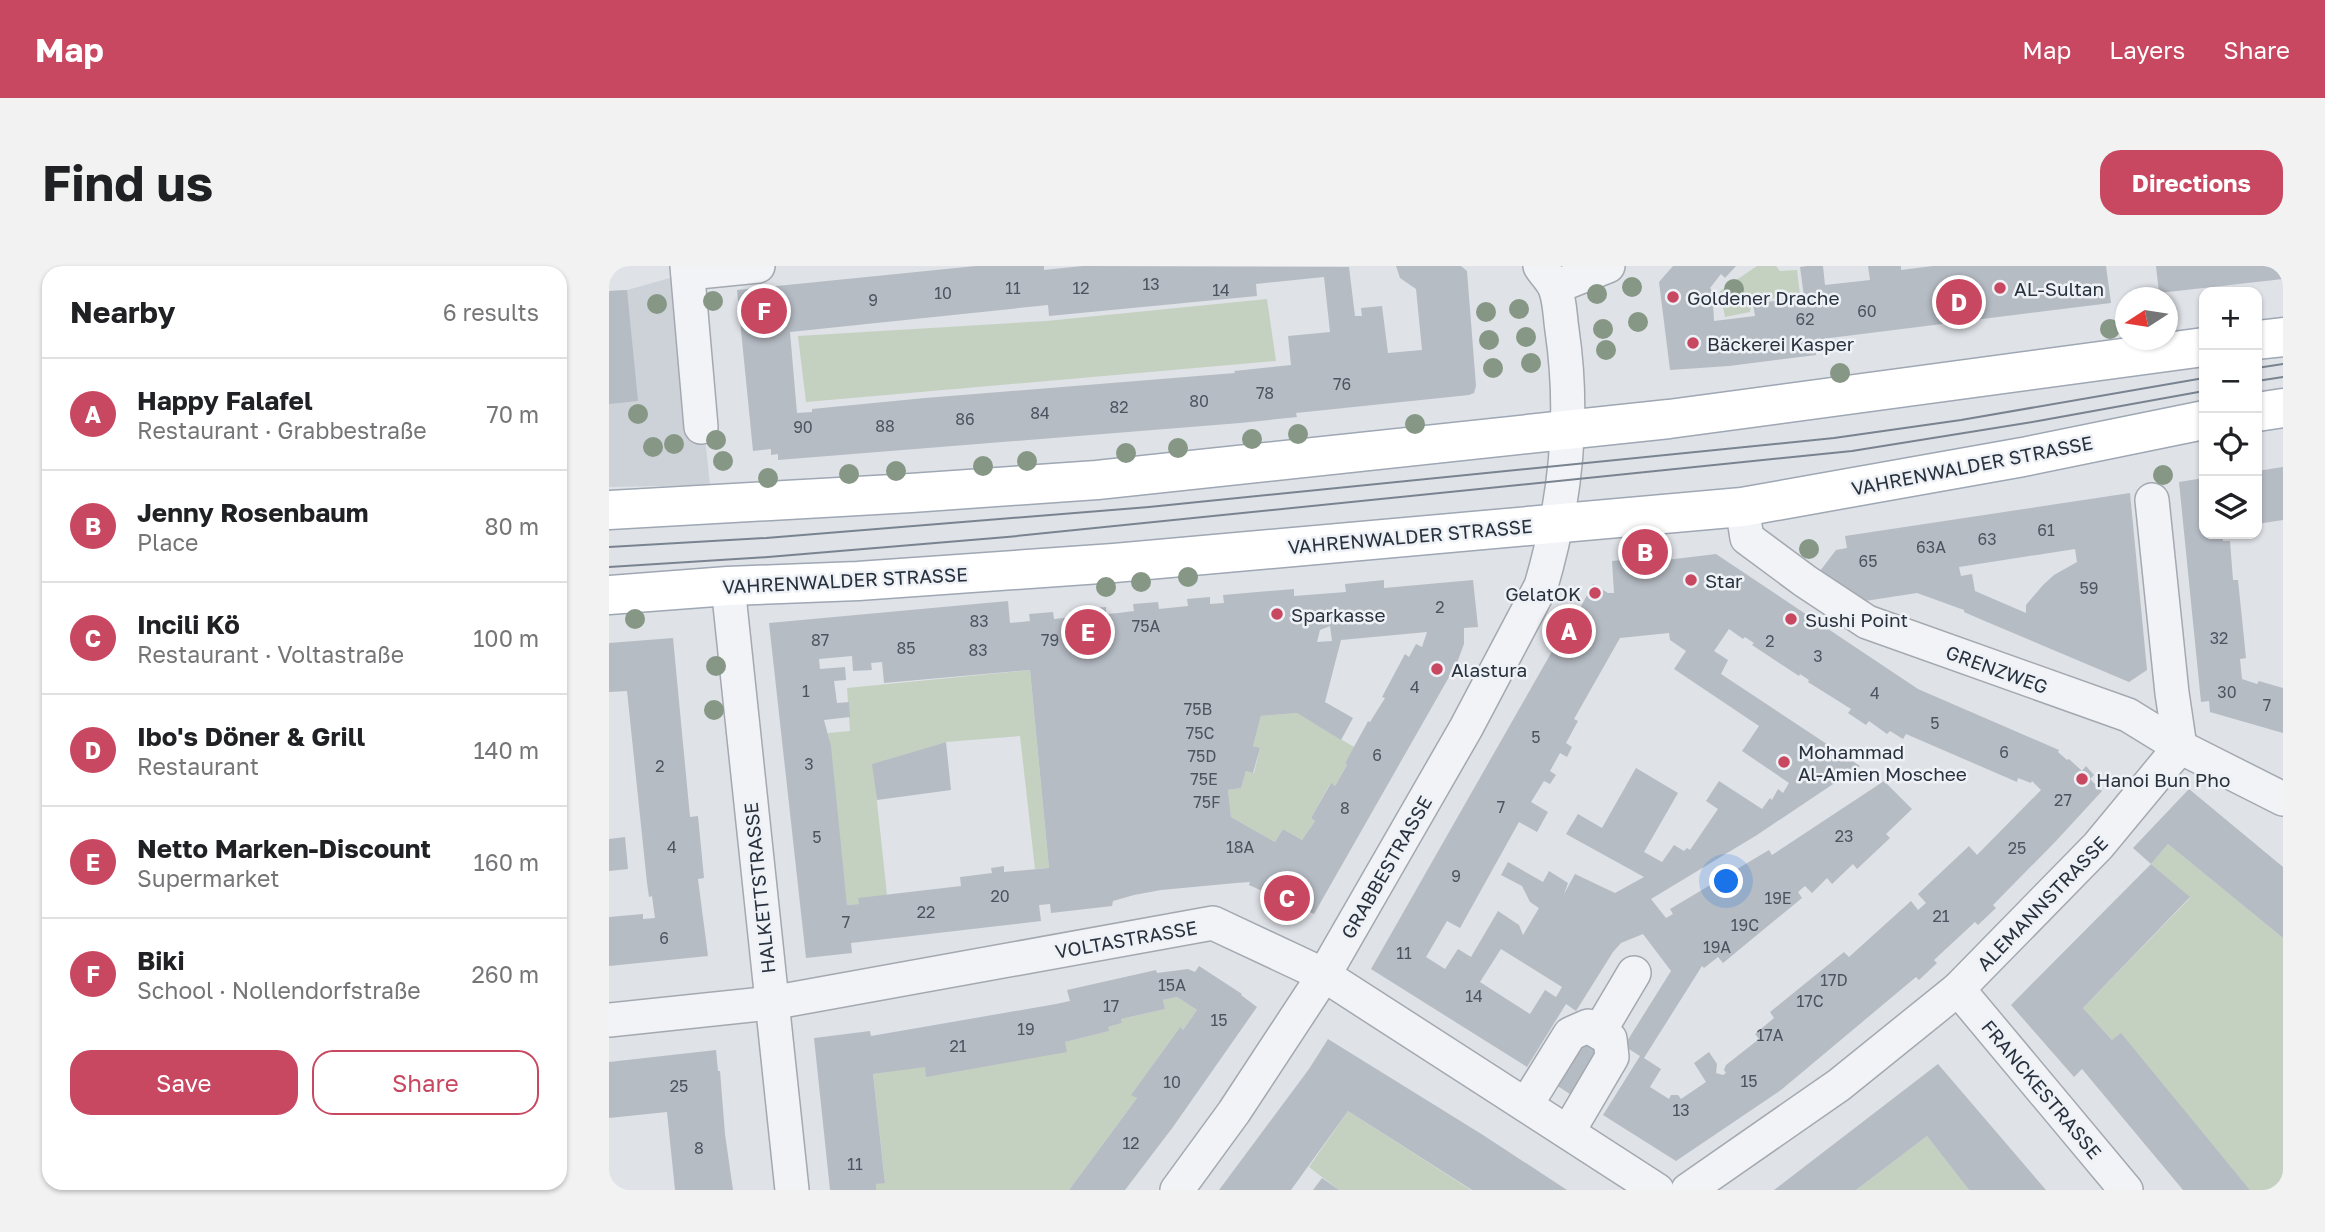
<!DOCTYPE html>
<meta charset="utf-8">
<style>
:root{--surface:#fff;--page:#f2f2f2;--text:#202124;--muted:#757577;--line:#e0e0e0;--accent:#c84861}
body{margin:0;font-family:"Golos Text",sans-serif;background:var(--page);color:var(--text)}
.controls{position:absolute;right:21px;top:21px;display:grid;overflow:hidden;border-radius:14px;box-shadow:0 2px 5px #0004}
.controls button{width:63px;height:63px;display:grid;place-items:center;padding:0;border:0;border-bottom:2px solid var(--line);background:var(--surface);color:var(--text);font:35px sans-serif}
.compass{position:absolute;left:1506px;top:21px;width:63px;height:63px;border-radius:50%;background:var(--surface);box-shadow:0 2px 5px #0004;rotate:258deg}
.you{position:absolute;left:1118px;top:616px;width:24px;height:24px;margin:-18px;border:5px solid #fff;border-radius:50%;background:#1a73e8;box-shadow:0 0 0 10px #1a73e833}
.badge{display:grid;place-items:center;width:46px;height:46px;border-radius:50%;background:var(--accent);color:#fff;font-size:23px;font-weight:700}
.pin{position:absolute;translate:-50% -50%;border:4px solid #fff;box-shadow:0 2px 7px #0006}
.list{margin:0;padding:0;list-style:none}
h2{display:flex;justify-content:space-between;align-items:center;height:91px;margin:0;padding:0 28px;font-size:30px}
h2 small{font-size:23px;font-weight:400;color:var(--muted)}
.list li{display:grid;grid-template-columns:46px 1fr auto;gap:21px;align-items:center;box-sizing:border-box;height:112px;padding:0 28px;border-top:2px solid var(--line)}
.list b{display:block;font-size:26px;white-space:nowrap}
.list p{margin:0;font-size:23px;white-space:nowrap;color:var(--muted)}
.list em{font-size:23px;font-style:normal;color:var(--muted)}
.actions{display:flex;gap:14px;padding:21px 28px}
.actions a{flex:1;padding:16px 0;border:2px solid var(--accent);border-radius:21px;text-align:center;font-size:24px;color:var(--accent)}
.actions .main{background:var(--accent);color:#fff}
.icon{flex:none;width:38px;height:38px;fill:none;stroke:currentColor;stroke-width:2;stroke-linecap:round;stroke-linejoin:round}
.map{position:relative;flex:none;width:1674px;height:924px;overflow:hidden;border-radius:21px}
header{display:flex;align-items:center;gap:42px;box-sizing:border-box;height:98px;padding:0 35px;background:var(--accent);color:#fff}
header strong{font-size:33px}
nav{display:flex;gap:38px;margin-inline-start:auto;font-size:24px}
.intro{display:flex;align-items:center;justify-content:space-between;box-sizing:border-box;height:168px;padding:0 42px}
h1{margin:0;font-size:49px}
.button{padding:18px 32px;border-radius:21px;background:var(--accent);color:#fff;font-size:24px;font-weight:700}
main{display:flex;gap:42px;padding:0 42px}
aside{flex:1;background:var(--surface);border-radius:21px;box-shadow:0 2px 5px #0004}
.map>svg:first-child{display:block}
</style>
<header>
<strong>Map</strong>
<nav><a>Map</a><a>Layers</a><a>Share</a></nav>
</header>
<div class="intro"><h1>Find us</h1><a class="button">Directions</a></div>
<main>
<aside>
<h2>Nearby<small>6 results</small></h2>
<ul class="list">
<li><span class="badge">A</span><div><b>Happy Falafel</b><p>Restaurant · Grabbestraße</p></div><em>70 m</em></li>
<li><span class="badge">B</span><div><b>Jenny Rosenbaum</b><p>Place</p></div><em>80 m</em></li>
<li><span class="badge">C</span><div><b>Incili Kö</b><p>Restaurant · Voltastraße</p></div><em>100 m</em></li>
<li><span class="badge">D</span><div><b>Ibo's Döner &amp; Grill</b><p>Restaurant</p></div><em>140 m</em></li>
<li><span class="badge">E</span><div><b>Netto Marken-Discount</b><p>Supermarket</p></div><em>160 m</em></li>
<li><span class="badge">F</span><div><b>Biki</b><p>School · Nollendorfstraße</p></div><em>260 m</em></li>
</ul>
<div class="actions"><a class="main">Save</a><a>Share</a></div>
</aside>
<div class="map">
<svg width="1674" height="924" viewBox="0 0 1674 924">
<rect width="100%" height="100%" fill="#dfe2e7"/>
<polygon fill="#cdd2d9" points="79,7 101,219 0,221 0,25 18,24"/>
<g fill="#c5d1c0">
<polygon points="1148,0 1167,0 1171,5 1188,4 1191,28 1143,36 1141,46 1116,51 1111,25"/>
<polygon points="658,33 667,95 197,136 189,70 437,55"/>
<polygon points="421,404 440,602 426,603 411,470 337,476 264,498 278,629 250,638 238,639 219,467 241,465 238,422"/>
<polygon points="688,447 745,481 736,497 738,499 726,520 721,518 702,552 706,555 693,574 674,563 666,576 622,551 619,524 632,522 637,505 645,507 651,482 644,480 652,450"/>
<polygon points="1559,578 1674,672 1674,924 1641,924 1512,768 1503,774 1474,742 1581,632 1542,598"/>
<polygon points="568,731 588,744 574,764 571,762 569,764 523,828 528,832 460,924 267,924 267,918 276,916 264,808 456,776 499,765 499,761 513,757 512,753 556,743 554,734"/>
<polygon points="739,845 862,924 730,924 700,901"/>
<polygon points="1318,870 1360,924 1247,924"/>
</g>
<g fill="#b6bcc4" fill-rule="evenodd">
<path d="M367,0H435V4L474,0L740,1L746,50H753L752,42L773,40L779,87L813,84L807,23L791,12L787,0H852L858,5L867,120L865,127L860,129L687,147L688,151L631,157L169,194V188L162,189V183L144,185L128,24ZM715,11L721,66L679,70L682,99L625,105L626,107L316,132L203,143V146L188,147L181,66L439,39L440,50L648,30L647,18Z"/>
<polygon points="1064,0 1127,0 1116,12 1112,8 1101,22 1109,33 1104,37 1105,55 1146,50 1144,38 1195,31 1191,1 1198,0 1214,0 1216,19 1261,14 1259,0 1292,0 1292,4 1324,0 1497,0 1502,37 1205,74 1207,89 1120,100 1061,104 1050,16"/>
<polygon points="1547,0 1674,0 1674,13 1550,27"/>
<polygon points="18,24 29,135 0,138 0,25"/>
<polygon points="1674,201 1674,254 1648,258 1648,205"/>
<polygon points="1595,212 1595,268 1614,268 1614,275 1621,275 1624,314 1629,314 1637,392 1631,393 1633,413 1648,418 1650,415 1674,422 1674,467 1601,446 1600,435 1592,436 1570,216"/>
<path d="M1521,227L1538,404L1520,416L1378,356L1355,346V344L1308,327L1256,335L1211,305L1227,284L1238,282L1236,270ZM1466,283L1468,296L1445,309L1434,319L1417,339V347L1366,325L1363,308L1352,310L1350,301Z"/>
<path d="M1107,288L1309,423L1450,484L1449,486L1458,494L1460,493L1473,505L1477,500L1485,509L1481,513L1493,525L1447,575L1384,639L1387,642L1369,659L1366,656L1325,694L1328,697L1310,714L1307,711L1172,824L1067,895L994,849L1031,790L1015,780L1062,705L1034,668L1012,677L1004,686L967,745L957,738L918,801L762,703L966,345L969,346L984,318L999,327H1005L1003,295L1056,290L1057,294ZM1120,363L1134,373L1136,371L1145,377L1143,379L1190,410L1191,408L1200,414L1199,416L1242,443L1239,447L1257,459L1260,455L1278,468L1281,465L1294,473L1297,468L1408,516L1409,512L1422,517L1423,515L1432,524L1368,589L1360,580L1309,628L1317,637L1309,644L1302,635L1240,691L1235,686L1161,746L1165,752L1146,768L1150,773L1117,799L1115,804L1117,807L1114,809L1107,807L1108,798L1100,786L1085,797L1097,816L1072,833L1069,829H1062L1060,833L1041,821L1052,803L1035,792L1093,700L1095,702L1109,691L1114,697L1193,632L1189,626L1196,620L1203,627L1218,612L1223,618L1244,598L1248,603L1281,572L1277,568L1303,543L1275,515L1163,589L1160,584L1061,643L1064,648L1057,652L1042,633L1148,569L1251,500L1112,408L1119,394L1105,385ZM1060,367L1061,374L1077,385L1065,403L1150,460L1133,485L1180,517L1174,527L1169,523L1163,534L1161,532L1153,543L1110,515L1097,535L1109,543L1081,584L1078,582L1075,585L1065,579L1053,596L1035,586L1069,527L1027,502L993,562L969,548L957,568L1035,611L1006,627L966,608L955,628L959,617L940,605L934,616L899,596L892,609L913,620L921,636L930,642L914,669L910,659L889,645L862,691L849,683L836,703L817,691L838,655L851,662L910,556L928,566L939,546L922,536L935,515L941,518L947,509L941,505L951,487L958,491L963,481L957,477L969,455L965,453L1011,372ZM892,683L953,721L947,731L936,724L921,748L871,716Z"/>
<path d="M775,314V322L864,314L869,361L855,362V378L848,397L705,648L640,619L641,616L627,617L552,624L525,629L504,635L503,640L442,647L441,638L430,639L432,655L242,677L243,687L197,692L160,357L399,335L401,357L421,355L420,348L444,346L445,353L474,350L473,343L497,341V348L509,347L525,345L524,338L549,336L550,343L579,340L578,333L601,331V338L615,337L614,329L685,323V330L737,326L736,318ZM721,360L723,375L708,376L711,364ZM818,366L813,381L807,378L800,391L796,388L773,431L776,432L761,456L759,455L757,459L736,497L738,499L726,520L722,517L702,552L706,555L693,574L674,563L666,576L622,551L619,524L632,522L637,505L644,507L651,482L644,480L652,450L688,447L732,474L744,452L716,436L732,374ZM243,390L244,405L263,404L262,397L273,396L275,417L421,404L440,602L395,606V600L382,602L383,607L351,611L352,620L249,632L250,638L238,639L222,480L215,454L241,451L240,436L228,437L225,415L237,414L236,401L211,403L210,393Z"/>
<polygon points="64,372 81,551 89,550 95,612 89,613 99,690 0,700 0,651 34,648 34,653 46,652 43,630 40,631 38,617 18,425 0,426 0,377"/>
<polygon points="337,476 342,524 268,534 263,498"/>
<polygon points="1580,523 1674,601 1674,672 1559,578 1542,598 1524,582"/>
<polygon points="16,571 19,603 0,605 0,573"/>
<polygon points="1542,598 1581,631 1474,742 1503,774 1512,767 1641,924 1574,924 1473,803 1465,811 1402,739"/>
<polygon points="590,700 633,728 632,729 648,741 564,861 516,924 460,924 528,832 522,829 569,764 571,761 574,764 588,744 568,731 554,734 556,743 512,753 513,757 499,761 500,765 456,776 458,786 317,811 316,801 264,808 276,917 267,918 267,924 221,924 205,772 261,765 262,770 447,738 461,735 458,724 547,704 548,707 579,703 586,706"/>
<polygon points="972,770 998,786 964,830 947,819"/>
<polygon points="719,773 874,869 958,924 863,924 739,845 682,924 610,924 700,803"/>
<polygon points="107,784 109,805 111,805 116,868 124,924 66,924 58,846 0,852 0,796"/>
<polygon points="1329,798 1437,924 1360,924 1318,870 1247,924 1165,924"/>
<polygon points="713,912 730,924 704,924"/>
</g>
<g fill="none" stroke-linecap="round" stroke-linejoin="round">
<defs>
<g id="minor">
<polyline points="78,0 92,161"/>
<polyline points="79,7 149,0"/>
<polyline points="946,21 999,0"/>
<polyline points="1133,241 1138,272 1196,315 1258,356 1519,449 1571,481 1674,533"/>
<polyline points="119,320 183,924"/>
<polyline points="1349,723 1517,924"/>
<polyline points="0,754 162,737 604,657 715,709 1048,924"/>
<polyline points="990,766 1025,707"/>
<polyline points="917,839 961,768 979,760 1001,773 1003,791 959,866"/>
<path d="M568,924L625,846L715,709L857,462L932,320C957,235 966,152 953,64C951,51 951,34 946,22C943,14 935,7 931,0"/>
<polyline points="1079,924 1230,819 1349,723 1489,580 1571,481 1563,427 1543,234"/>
</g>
<g id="major">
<polyline points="1648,74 1674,71"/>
<polyline points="1648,146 1674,142"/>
<polyline points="0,244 302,227 488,214 1060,153 1595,81"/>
<polyline points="0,329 119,320 249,315 505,297 1133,241 1414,191 1595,154"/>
</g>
</defs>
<use href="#minor" stroke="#a4a9b1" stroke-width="36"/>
<use href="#major" stroke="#9ea7b3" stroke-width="41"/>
<use href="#minor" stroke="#f1f3f6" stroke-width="33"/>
<use href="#major" stroke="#fff" stroke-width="38"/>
<g stroke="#798390" stroke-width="2">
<polyline points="1648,102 1674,98"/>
<polyline points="1648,115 1674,111"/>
<polyline points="0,281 157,272 540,241 1225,172 1352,154 1595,112"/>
<polyline points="0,301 159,291 398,271 1243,185 1429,155 1595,125"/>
</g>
</g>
<g fill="#869786">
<circle cx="1023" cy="21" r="10"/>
<circle cx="1125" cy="23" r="10"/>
<circle cx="988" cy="28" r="10"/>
<circle cx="104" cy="35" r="10"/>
<circle cx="48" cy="38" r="10"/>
<circle cx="910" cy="43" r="10"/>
<circle cx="877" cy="46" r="10"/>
<circle cx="1029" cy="56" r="10"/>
<circle cx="994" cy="63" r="10"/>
<circle cx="1501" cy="63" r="10"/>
<circle cx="917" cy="71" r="10"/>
<circle cx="880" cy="74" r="10"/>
<circle cx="997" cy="84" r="10"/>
<circle cx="922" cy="97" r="10"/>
<circle cx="884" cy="102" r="10"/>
<circle cx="1231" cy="107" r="10"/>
<circle cx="29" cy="148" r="10"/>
<circle cx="806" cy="158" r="10"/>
<circle cx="689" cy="168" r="10"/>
<circle cx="643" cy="173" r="10"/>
<circle cx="107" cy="174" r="10"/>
<circle cx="65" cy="178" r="10"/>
<circle cx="44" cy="181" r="10"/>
<circle cx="569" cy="182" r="10"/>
<circle cx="517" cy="187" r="10"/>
<circle cx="114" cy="195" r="10"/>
<circle cx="418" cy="195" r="10"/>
<circle cx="374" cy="200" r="10"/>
<circle cx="287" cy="205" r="10"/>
<circle cx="240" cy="208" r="10"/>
<circle cx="1554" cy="209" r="10"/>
<circle cx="159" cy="212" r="10"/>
<circle cx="1200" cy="283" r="10"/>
<circle cx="579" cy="311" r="10"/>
<circle cx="532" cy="316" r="10"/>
<circle cx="497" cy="321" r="10"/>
<circle cx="26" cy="353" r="10"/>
<circle cx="107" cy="400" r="10"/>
<circle cx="105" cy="444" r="10"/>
</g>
<g fill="#c84861" stroke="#eef1f5" stroke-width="2.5">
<circle cx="1391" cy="22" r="7"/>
<circle cx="1064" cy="31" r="7"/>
<circle cx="1084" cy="77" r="7"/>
<circle cx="1082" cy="314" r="7"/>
<circle cx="986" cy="327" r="7"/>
<circle cx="668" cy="348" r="7"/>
<circle cx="1182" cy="353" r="7"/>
<circle cx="828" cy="403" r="7"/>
<circle cx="1175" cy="496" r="7"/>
<circle cx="1473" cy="513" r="7"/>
</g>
<g text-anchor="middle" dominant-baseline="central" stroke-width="5" stroke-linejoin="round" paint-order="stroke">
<g font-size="16" fill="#4c5460">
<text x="542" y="18">13</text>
<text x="404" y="22">11</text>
<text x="472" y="22">12</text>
<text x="612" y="24">14</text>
<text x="334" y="27">10</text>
<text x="264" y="34">9</text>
<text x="1258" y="45">60</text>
<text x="1196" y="53">62</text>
<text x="733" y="118">76</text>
<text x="656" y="127">78</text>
<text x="590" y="135">80</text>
<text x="510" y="141">82</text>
<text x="431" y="147">84</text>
<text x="356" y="153">86</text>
<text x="276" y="160">88</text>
<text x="194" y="161">90</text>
<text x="1437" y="264">61</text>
<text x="1378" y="273">63</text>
<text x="1322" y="281">63A</text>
<text x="1259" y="295">65</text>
<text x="1480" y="322">59</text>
<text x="831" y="341">2</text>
<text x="370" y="355">83</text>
<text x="537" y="360">75A</text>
<text x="1610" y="372">32</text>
<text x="211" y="374">87</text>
<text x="441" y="374">79</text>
<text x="1161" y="375">2</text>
<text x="297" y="382">85</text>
<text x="369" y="384">83</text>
<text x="1209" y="390">3</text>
<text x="806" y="421">4</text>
<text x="197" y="425">1</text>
<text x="1618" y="426">30</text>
<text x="1266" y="427">4</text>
<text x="1658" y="439">7</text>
<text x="589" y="443">75B</text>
<text x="1326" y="457">5</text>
<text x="591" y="467">75C</text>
<text x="927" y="471">5</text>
<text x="1395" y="486">6</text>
<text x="768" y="489">6</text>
<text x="593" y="490">75D</text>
<text x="200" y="498">3</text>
<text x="51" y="500">2</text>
<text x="595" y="513">75E</text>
<text x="1454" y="534">27</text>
<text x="598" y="536">75F</text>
<text x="892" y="541">7</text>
<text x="736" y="542">8</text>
<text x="1235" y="570">23</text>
<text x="208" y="571">5</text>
<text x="63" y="581">4</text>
<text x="631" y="581">18A</text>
<text x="1408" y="582">25</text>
<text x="847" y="610">9</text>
<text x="391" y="630">20</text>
<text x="1169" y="632">19E</text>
<text x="317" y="646">22</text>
<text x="1332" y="650">21</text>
<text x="237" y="656">7</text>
<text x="1136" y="659">19C</text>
<text x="55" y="672">6</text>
<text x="1108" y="681">19A</text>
<text x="795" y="687">11</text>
<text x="1225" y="714">17D</text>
<text x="563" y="719">15A</text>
<text x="865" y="730">14</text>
<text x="1201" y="735">17C</text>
<text x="502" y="740">17</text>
<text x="610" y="754">15</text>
<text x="417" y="763">19</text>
<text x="1161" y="769">17A</text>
<text x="349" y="780">21</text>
<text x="1140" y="815">15</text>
<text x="563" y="816">10</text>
<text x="70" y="820">25</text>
<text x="1072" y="844">13</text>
<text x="522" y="877">12</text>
<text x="90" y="882">8</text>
<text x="246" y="898">11</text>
</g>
<g font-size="19" fill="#28313e" stroke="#eef1f5" text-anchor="start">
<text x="1405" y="22">AL-Sultan</text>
<text x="1078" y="31">Goldener Drache</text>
<text x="1098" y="77">Bäckerei Kasper</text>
<text x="1096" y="314">Star</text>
<text x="972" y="327" text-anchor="end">GelatOK</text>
<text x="682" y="348">Sparkasse</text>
<text x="1196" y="353">Sushi Point</text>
<text x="842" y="403">Alastura</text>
<text x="1189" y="485">Mohammad<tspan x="1189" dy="22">Al-Amien Moschee</tspan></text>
<text x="1487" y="513">Hanoi Bun Pho</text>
</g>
<g font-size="19" fill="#28313e" stroke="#eef1f5">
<text transform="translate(1363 199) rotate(-11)">VAHRENWALDER STRASSE</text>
<text transform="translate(801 270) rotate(-5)">VAHRENWALDER STRASSE</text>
<text transform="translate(236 314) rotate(-3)">VAHRENWALDER STRASSE</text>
<text transform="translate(1388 403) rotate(20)">GRENZWEG</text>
<text transform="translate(777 601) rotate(-60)">GRABBESTRASSE</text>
<text transform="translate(150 622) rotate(-96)">HALKETTSTRASSE</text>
<text transform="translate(1433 637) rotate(-46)">ALEMANNSTRASSE</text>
<text transform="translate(517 673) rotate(-10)">VOLTASTRASSE</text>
<text transform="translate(1433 823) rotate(50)">FRANCKESTRASSE</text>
</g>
</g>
</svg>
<div class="controls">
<button>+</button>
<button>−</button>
<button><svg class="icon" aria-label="locate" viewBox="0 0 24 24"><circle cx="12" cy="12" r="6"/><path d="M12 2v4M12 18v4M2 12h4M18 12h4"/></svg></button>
<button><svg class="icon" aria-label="layers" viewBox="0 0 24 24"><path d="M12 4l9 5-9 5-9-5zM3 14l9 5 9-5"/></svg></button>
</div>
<svg class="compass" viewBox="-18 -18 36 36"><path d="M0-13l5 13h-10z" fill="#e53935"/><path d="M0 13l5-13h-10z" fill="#757577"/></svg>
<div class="you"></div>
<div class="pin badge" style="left:960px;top:365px">A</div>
<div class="pin badge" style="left:1036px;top:286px">B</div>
<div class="pin badge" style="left:678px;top:632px">C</div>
<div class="pin badge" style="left:1350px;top:36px">D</div>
<div class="pin badge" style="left:479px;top:366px">E</div>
<div class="pin badge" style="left:155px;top:45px">F</div>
</div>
</main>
